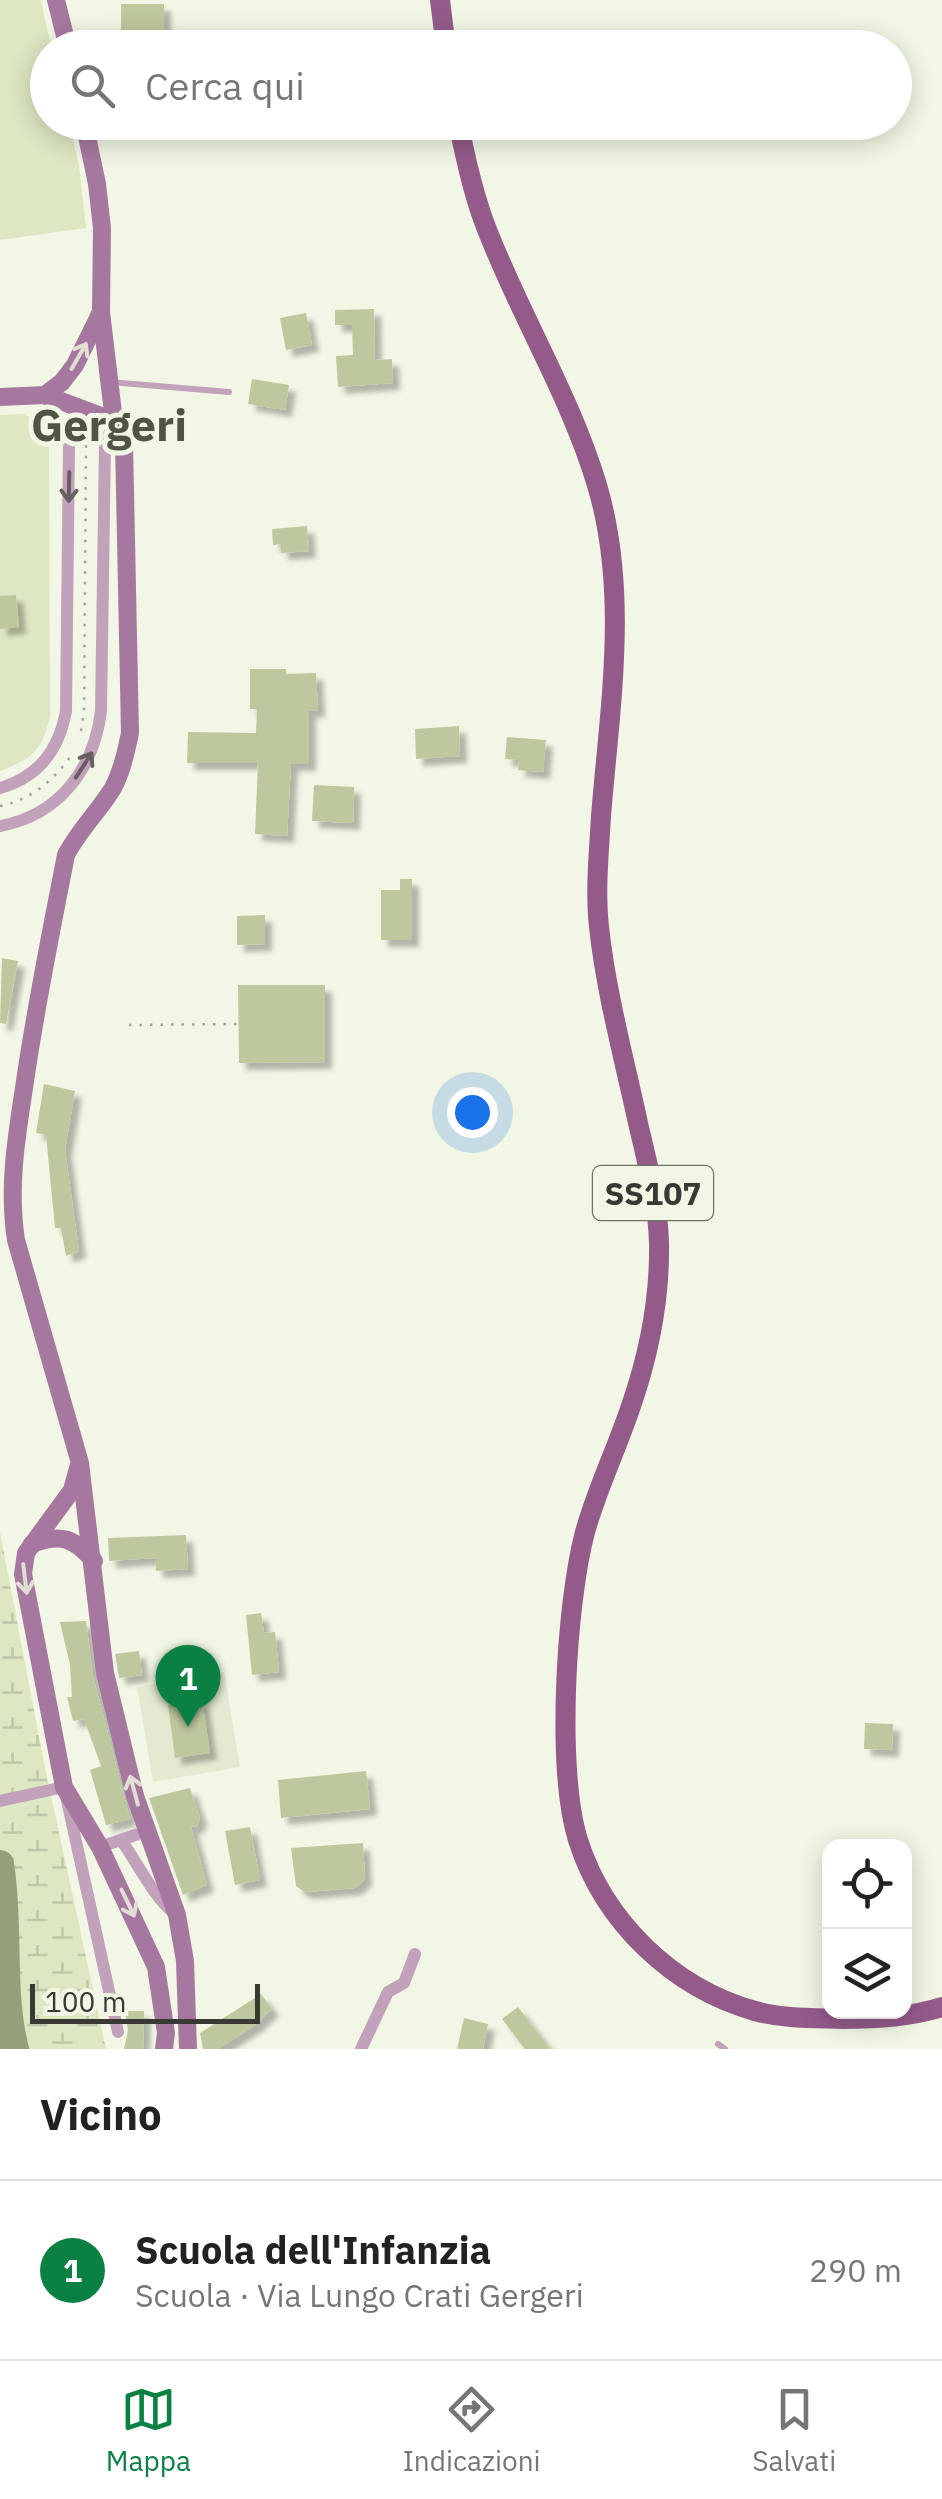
<!DOCTYPE html>
<html lang="it">
<meta charset="utf-8">
<style>
:root{--surface:#fff;--page:#f2f2f2;--text:#222;--muted:#767676;--line:#e0e0e0;--accent:#0b8043}
body{margin:0;font-family:"IBM Plex Sans",sans-serif;background:var(--page);color:var(--text)}
.controls{position:absolute;right:30px;bottom:30px;display:grid;overflow:hidden;border-radius:20px;box-shadow:0 5px 25px #0003}
.controls button{width:90px;height:90px;display:grid;place-items:center;padding:0;border:0;border-bottom:2px solid var(--line);background:var(--surface);color:var(--text);font:50px sans-serif}
.scale{position:absolute;left:30px;bottom:25px;width:230px;box-sizing:border-box;padding-left:10px;border:5px solid #373932;border-top:0;font-size:28px;line-height:35px;white-space:nowrap;color:#373932;-webkit-text-stroke:8px #f1f7e4;paint-order:stroke}
.you{position:absolute;left:472px;top:1112px;width:35px;height:35px;margin:-25px;border:8px solid #fff;border-radius:50%;background:#1a73e8;box-shadow:0 0 0 15px #1a73e833}
.badge{display:grid;place-items:center;width:65px;height:65px;border-radius:50%;background:var(--accent);color:#fff;font-size:32px;font-weight:700}
.pin{position:absolute;translate:-50% -82px;filter:drop-shadow(0 2px 5px #0008)}
.pin::after{content:'';position:absolute;top:52px;width:35px;height:30px;background:inherit;clip-path:polygon(0 0,100% 0,50% 100%)}
.list{margin:0;padding:0;list-style:none}
h2{display:flex;justify-content:space-between;align-items:center;height:130px;margin:0;padding:0 40px;font-size:42px}
h2 small{font-size:32px;font-weight:400;color:var(--muted)}
.list li{display:grid;grid-template-columns:65px 1fr auto;gap:30px;align-items:center;box-sizing:border-box;height:180px;padding:0 40px;border-top:2px solid var(--line)}
.list b{display:block;font-size:38px;white-space:nowrap}
.list p{margin:0;font-size:32px;white-space:nowrap;color:var(--muted)}
.list em{font-size:32px;font-style:normal;color:var(--muted)}
.icon{flex:none;width:55px;height:55px;fill:none;stroke:currentColor;stroke-width:2;stroke-linecap:round;stroke-linejoin:round}
.map{position:relative;flex:none;width:942px;height:2049px;overflow:hidden}
.search{position:absolute;background:var(--surface);box-shadow:0 5px 25px #0003;left:30px;right:30px;top:30px;height:110px;display:flex;align-items:center;gap:25px;box-sizing:border-box;padding:0 35px;border-radius:55px;color:var(--muted);font-size:38px}
.sheet{height:310px;background:var(--surface)}
nav{display:flex;justify-content:space-around;align-items:center;box-sizing:border-box;height:140px;border-top:2px solid var(--line);background:var(--surface);font-size:28px;color:var(--muted)}
nav a{display:grid;justify-items:center;gap:5px}
nav .on{color:var(--accent)}
.map>svg:first-child{display:block}
</style>
<div class="map">
<svg width="942" height="2049" viewBox="0 0 942 2049">
<defs>
<pattern id="wetland-marsh" width="20" height="14" patternUnits="userSpaceOnUse" patternTransform="scale(2.5)"><rect width="20" height="14" fill="#dde7c2"/><path d="M1 5h8M5 5V1M11 12h8M15 12V8" fill="none" stroke="#bec7a7"/></pattern>
<filter id="shadow"><feDropShadow dx="7" dy="7" stdDeviation="2.5" flood-color="#0004"/></filter>
</defs>
<rect width="100%" height="100%" fill="#f1f7e4"/>
<polygon fill="#e3ead1" points="224,1672 240,1767 153,1782 137,1687"/>
<g fill="#dde7c2">
<polygon points="0,0 41,0 51,47 48,48 48,122 69,123 79,166 86,228 0,240"/>
<path d="M24,414L39,423L49,440L50,717C41,752 33,758 0,771V415Z"/>
</g>
<polygon fill="url(#wetland-marsh)" points="0,1532 45,1768 106,2049 0,2049"/>
<g fill="none" stroke-linecap="round" stroke-linejoin="round">
<path stroke="#959f78" stroke-width="28" d="M0,1864C10,1924 0,1992 15,2049"/>
</g>
<g fill="#bec89f" filter="url(#shadow)">
<polygon points="121,4 164,4 164,31 121,34"/>
<polygon points="374,309 375,360 392,359 393,383 338,387 336,356 353,355 352,325 335,325 335,310"/>
<polygon points="306,313 312,345 286,350 280,318"/>
<polygon points="252,379 289,385 285,410 248,404"/>
<polygon points="307,526 309,551 281,553 281,544 273,545 272,529"/>
<polygon points="16,595 19,627 0,629 0,596"/>
<polygon points="250,669 286,669 286,674 316,673 318,710 309,711 309,764 291,764 287,836 255,834 258,763 187,763 188,732 256,733 257,709 250,709"/>
<polygon points="459,726 460,756 416,759 415,729"/>
<polygon points="507,737 546,740 543,772 518,770 519,760 505,759"/>
<polygon points="314,785 354,787 353,823 312,821"/>
<polygon points="400,879 412,879 412,940 381,940 381,890 400,890"/>
<polygon points="265,915 265,944 237,945 237,916"/>
<polygon points="2,958 18,961 6,1024 0,1023"/>
<polygon points="238,985 325,985 325,1062 239,1063"/>
<polygon points="44,1084 75,1091 65,1150 79,1251 66,1256 61,1228 55,1228 46,1135 36,1133"/>
<polygon points="186,1535 188,1569 156,1571 155,1558 109,1561 108,1538"/>
<polygon points="261,1613 264,1633 275,1632 279,1672 252,1675 246,1615"/>
<polygon points="86,1621 93,1676 130,1819 106,1825 90,1770 101,1766 84,1719 73,1721 67,1697 72,1697 70,1665 60,1622"/>
<polygon points="139,1651 142,1675 119,1678 115,1654"/>
<polygon points="202,1700 210,1753 175,1758 168,1705"/>
<polygon points="865,1723 893,1724 892,1750 864,1749"/>
<polygon points="366,1771 370,1809 281,1818 278,1780"/>
<polygon points="190,1788 200,1818 197,1826 191,1827 207,1885 183,1895 149,1798"/>
<polygon points="250,1827 260,1880 235,1885 225,1831"/>
<polygon points="363,1843 365,1879 355,1888 305,1892 296,1886 291,1848"/>
<polygon points="261,1994 272,2009 255,2025 218,2049 203,2049 200,2033"/>
<polygon points="518,2007 550,2049 525,2049 502,2019"/>
<polygon points="125,2011 144,2011 143,2049 124,2049 128,2031"/>
<polygon points="464,2018 488,2024 483,2049 457,2049"/>
</g>
<g fill="none" stroke-linecap="round" stroke-linejoin="round">
<g stroke="#a0a496" stroke-width="2.5" stroke-dasharray="2.5 8" stroke-linecap="butt">
<polyline points="81,731 84,711 86,445"/>
<path d="M0,806C33,799 54,780 73,753"/>
<polyline points="129,1025 238,1024"/>
</g>
<g stroke="#c2a1bb" stroke-width="6">
<polyline points="68,44 163,38"/>
<polyline points="110,382 229,392"/>
<polyline points="718,2044 725,2049"/>
</g>
<g stroke="#c2a1bb" stroke-width="12">
<path d="M0,788C39,777 59,750 66,711L69,445L45,395"/>
<path d="M0,826C60,815 94,768 101,711L105,444L114,421"/>
<polyline points="0,1801 64,1787 118,2032"/>
<path d="M121,1840C139,1865 152,1895 175,1914"/>
<polyline points="100,1847 147,1831"/>
<polyline points="361,2049 388,1992 404,1983 415,1954"/>
</g>
<g stroke="#a7789f" stroke-width="18">
<polyline points="56,0 68,48"/>
<path d="M101,312L114,421L124,443L130,733C126,752 122,771 113,788C99,811 79,830 66,855C51,932 35,1010 24,1088C16,1140 8,1188 16,1240L80,1463L105,1673L135,1796L177,1915L185,1961L188,2049"/>
<polyline points="45,395 114,421"/>
<polyline points="0,397 45,395 62,382 75,365 101,312 102,228 97,184 84,122"/>
<polyline points="78,1468 72,1490 26,1553 23,1574 64,1787 100,1847 156,1967 166,2033 164,2049"/>
<path d="M32,1544C61,1533 74,1538 94,1561"/>
</g>
<g stroke="#945b8a" stroke-width="20">
<polyline points="440,0 446,48"/>
<path d="M458,122C465,155 472,188 483,219C516,309 569,392 597,485C629,593 610,705 601,816C599,853 595,890 599,927C606,992 624,1058 638,1123C647,1162 658,1202 659,1243C660,1299 649,1354 631,1406C617,1448 597,1489 585,1532C566,1604 556,1769 578,1840C604,1922 673,1988 755,2011C783,2019 814,2018 843,2019C876,2019 910,2017 942,2007"/>
</g>
</g>
<defs><path id="oneway-shaft" d="M-6 0H5M1.5-3L5.5 0L1.5 3" fill="none" stroke-width="1.6" stroke-linecap="round" stroke-linejoin="round" transform="scale(2.5)"/></defs>
<g stroke="#e2ded6">
<use href="#oneway-shaft" transform="translate(79 356) rotate(-60)"/>
<use href="#oneway-shaft" transform="translate(25 1579) rotate(83)"/>
<use href="#oneway-shaft" transform="translate(134 1790) rotate(-105)"/>
<use href="#oneway-shaft" transform="translate(128 1903) rotate(64)"/>
</g>
<g stroke="#685d62">
<use href="#oneway-shaft" transform="translate(69 487) rotate(91)"/>
<use href="#oneway-shaft" transform="translate(84 765) rotate(-57)"/>
</g>
<g text-anchor="middle" dominant-baseline="central" stroke-width="10" stroke-linejoin="round" paint-order="stroke">
<rect fill="#f1f7e4" stroke="#6f7267" stroke-width="2.5" x="593" y="1166" width="120" height="54" rx="8"/>
<g font-size="32" font-weight="bold" fill="#373932">
<text x="653" y="1193">SS107</text>
</g>
<g font-size="45" font-weight="bold" fill="#505445" stroke="#f1f7e4">
<text x="109" y="424">Gergeri</text>
</g>
</g>
</svg>
<div class="controls">
<button><svg class="icon" aria-label="locate" viewBox="0 0 24 24"><circle cx="12" cy="12" r="6"/><path d="M12 2v4M12 18v4M2 12h4M18 12h4"/></svg></button>
<button><svg class="icon" aria-label="layers" viewBox="0 0 24 24"><path d="M12 4l9 5-9 5-9-5zM3 14l9 5 9-5"/></svg></button>
</div>
<div class="scale">100 m</div>
<div class="you"></div>
<div class="pin badge" style="left:188px;top:1727px">1</div>
<div class="search"><svg class="icon" aria-label="search" viewBox="0 0 24 24"><circle cx="10" cy="10" r="6"/><path d="M15 15l6 6"/></svg>Cerca qui</div>
</div>
<section class="sheet">
<h2>Vicino<small></small></h2>
<ul class="list">
<li><span class="badge">1</span><div><b>Scuola dell'Infanzia</b><p>Scuola · Via Lungo Crati Gergeri</p></div><em>290 m</em></li>
</ul>
</section>
<nav>
<a class="on"><svg class="icon" aria-label="map" viewBox="0 0 24 24"><path d="M3 6l6-2 6 2 6-2v14l-6 2-6-2-6 2zM9 4v14M15 6v14"/></svg>Mappa</a>
<a><svg class="icon" aria-label="directions" viewBox="0 0 24 24"><path d="M12 3l9 9-9 9-9-9zM9 14v-3h6M13 9l2 2-2 2"/></svg>Indicazioni</a>
<a><svg class="icon" aria-label="saved" viewBox="0 0 24 24"><path d="M7 4h10v16l-5-4-5 4z"/></svg>Salvati</a>
</nav>
